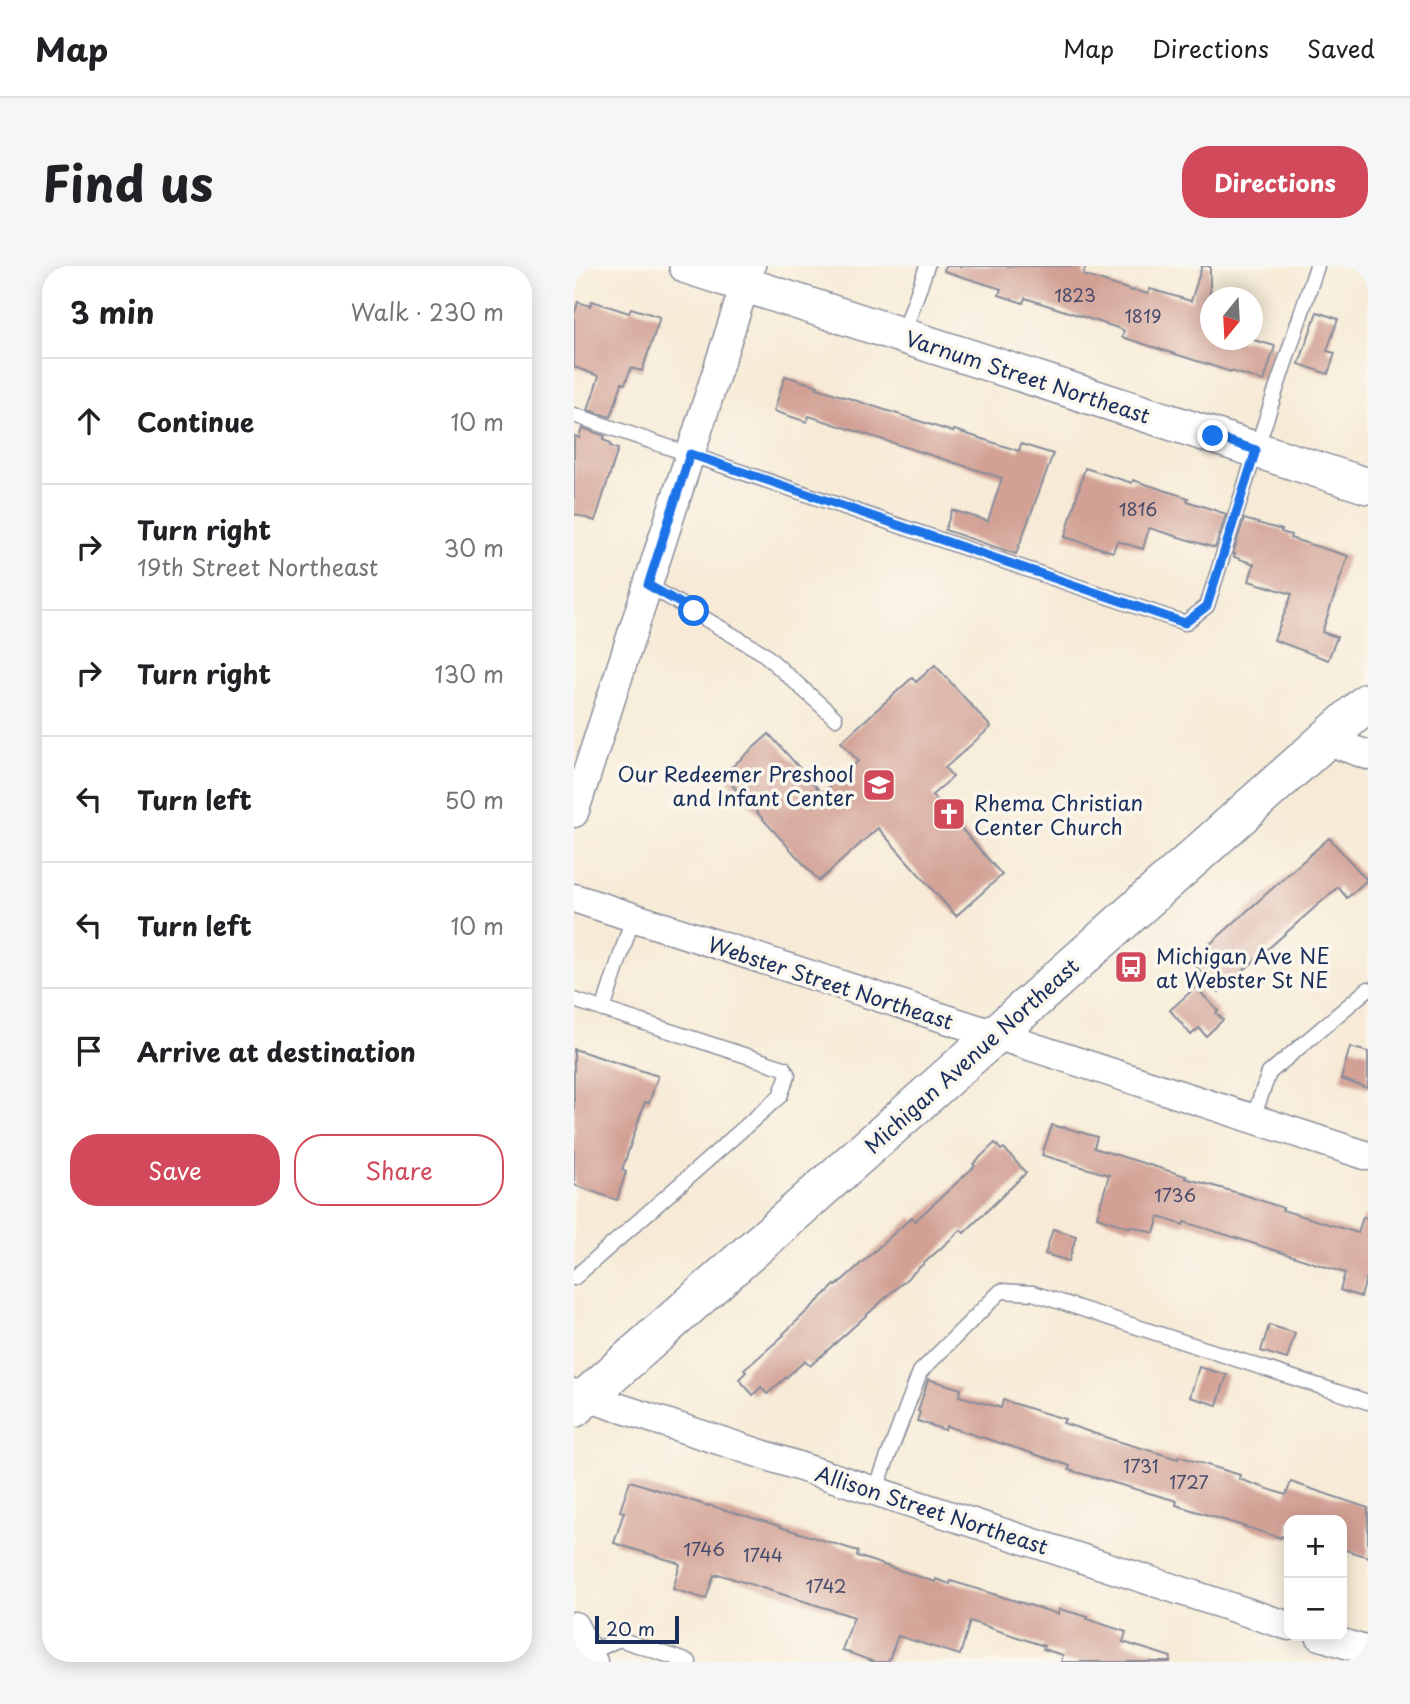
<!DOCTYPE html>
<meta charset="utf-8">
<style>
:root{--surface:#fff;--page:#f6f6f6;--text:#202124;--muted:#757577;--line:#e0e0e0;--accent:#d1495b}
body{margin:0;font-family:"Playpen Sans",sans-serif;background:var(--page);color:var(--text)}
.controls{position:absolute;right:21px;bottom:21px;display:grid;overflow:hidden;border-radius:14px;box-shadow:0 4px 18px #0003}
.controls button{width:63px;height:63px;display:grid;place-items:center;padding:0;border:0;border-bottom:2px solid var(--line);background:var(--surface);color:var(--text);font:35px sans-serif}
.compass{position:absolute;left:626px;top:21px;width:63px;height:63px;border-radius:50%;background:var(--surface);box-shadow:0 4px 18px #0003;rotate:198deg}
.scale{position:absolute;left:21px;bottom:18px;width:84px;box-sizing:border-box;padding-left:7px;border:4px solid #1b2f5e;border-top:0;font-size:19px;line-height:24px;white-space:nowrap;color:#1b2f5e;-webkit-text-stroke:5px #fbf7ec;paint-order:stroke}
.stop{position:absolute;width:21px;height:21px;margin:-16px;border:5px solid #1a73e8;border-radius:50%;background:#fff}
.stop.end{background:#1a73e8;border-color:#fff;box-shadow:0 2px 7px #0008}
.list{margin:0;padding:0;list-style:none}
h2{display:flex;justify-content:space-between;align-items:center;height:91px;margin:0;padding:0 28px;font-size:30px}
h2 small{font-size:23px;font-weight:400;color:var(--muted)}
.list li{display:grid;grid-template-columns:46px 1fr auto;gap:21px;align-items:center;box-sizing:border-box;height:126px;padding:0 28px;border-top:2px solid var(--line)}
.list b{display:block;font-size:26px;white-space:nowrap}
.list p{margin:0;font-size:23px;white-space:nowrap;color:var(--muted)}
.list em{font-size:23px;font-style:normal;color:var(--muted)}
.actions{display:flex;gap:14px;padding:21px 28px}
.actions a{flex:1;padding:16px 0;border:2px solid var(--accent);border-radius:28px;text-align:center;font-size:24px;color:var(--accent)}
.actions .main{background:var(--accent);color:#fff}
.icon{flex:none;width:38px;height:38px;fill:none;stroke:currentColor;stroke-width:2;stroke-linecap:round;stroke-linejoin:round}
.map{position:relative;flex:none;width:794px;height:1396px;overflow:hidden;border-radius:28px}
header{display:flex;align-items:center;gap:42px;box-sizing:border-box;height:98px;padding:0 35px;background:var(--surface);border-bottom:2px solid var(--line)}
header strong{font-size:33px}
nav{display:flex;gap:38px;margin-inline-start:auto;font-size:24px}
.intro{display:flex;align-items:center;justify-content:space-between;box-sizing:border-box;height:168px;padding:0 42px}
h1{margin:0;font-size:49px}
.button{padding:18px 32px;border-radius:28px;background:var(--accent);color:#fff;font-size:24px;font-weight:700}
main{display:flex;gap:42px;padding:0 42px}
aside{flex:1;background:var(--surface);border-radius:28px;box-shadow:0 4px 18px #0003}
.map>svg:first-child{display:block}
</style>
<header>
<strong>Map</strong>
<nav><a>Map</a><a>Directions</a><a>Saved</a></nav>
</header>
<div class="intro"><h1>Find us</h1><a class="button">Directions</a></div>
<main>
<aside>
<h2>3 min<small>Walk · 230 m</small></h2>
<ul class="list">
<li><svg class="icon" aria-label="ahead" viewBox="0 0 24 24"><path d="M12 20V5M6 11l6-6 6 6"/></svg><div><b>Continue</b></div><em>10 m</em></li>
<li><svg class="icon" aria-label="right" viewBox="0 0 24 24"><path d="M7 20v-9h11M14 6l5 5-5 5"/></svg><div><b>Turn right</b><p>19th Street Northeast</p></div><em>30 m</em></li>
<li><svg class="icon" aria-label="right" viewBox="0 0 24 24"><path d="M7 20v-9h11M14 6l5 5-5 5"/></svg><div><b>Turn right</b></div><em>130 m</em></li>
<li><svg class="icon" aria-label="left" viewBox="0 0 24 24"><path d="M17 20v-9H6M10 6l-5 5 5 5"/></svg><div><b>Turn left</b></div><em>50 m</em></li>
<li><svg class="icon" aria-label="left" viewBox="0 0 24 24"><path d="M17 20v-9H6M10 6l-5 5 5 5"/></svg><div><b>Turn left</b></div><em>10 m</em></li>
<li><svg class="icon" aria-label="arrive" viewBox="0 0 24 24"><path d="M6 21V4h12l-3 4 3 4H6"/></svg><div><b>Arrive at destination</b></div></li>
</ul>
<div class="actions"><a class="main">Save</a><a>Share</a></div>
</aside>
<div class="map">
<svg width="794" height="1396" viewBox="0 0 794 1396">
<rect width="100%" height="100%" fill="#fbf7ec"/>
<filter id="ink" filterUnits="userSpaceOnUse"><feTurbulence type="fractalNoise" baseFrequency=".0143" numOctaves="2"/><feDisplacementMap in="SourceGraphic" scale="14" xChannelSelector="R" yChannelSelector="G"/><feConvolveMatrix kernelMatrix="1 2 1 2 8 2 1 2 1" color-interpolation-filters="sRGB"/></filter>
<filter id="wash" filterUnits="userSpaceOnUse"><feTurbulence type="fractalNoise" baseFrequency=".00686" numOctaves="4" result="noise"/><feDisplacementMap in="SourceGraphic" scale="28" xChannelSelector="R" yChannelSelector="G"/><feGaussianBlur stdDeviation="1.57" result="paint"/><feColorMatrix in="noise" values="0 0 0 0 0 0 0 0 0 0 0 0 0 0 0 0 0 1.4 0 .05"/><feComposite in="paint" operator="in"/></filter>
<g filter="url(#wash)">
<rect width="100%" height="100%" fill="#f7ebd7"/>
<g id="blocks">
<g fill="#d2a094">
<polygon points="371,0 512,0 509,9 559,25 560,24 574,28 576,23 617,35 628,0 636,0 636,74 680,74 701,80 690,115 657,105 657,106 548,71 550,65 547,63 451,32 449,37 425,29 427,23 370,5"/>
<polygon points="18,35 55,47 57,42 86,51 68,105 57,102 51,118 48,117 37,151 14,144 25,110 0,101 0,49 4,36 16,40"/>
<polygon points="743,46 764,53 753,85 761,87 754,108 725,98"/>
<polygon points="211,110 244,120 243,122 379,166 380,164 390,167 445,185 447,178 479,188 442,288 371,264 378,244 414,255 428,212 235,150 233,156 200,145"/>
<polygon points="8,162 31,170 29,174 37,177 36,180 44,183 21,255 0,248 0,170 5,172"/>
<polygon points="511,202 558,217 559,214 614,232 613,235 652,248 641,282 575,262 569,283 543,275 539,286 491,271"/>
<polygon points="670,253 708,264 707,266 717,269 716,272 774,290 748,366 763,371 754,394 700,374 718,328 675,315 680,298 660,291 661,288 659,288"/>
<polygon points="361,399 417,461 371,502 379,511 358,529 428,609 382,650 304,562 245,615 149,509 195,468 248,527 284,495 267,476 338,412 342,416"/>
<polygon points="755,572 793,614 773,632 764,621 645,726 617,695"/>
<polygon points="622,721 644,745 642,747 649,754 632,770 625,762 617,769 596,744"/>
<polygon points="776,781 794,786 794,822 767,813"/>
<polygon points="0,783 84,810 75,837 71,836 48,904 52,906 43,934 0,919"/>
<polygon points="478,859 488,862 489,861 523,871 520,882 612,910 611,912 668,928 709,942 708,944 784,967 789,951 794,952 794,1014 792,1013 787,1031 766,1024 771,1007 653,969 610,956 609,959 585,951 580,967 557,960 556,962 523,951 535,909 468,889"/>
<polygon points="421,877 427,884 430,882 452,907 390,967 387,964 236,1100 231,1095 193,1128 187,1121 179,1129 165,1113 172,1106 170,1104 210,1069 209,1068 261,1019 262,1020 338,951 341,955 401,900 399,898"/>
<polygon points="479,963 502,970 495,995 471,988"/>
<polygon points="695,1059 721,1067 713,1093 687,1085"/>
<polygon points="625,1101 653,1109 643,1139 616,1131"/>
<polygon points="354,1113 387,1123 385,1130 427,1142 429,1134 457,1143 491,1153 489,1157 540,1174 604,1193 604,1190 666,1209 665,1213 712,1229 717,1216 794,1242 794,1291 768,1283 768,1254 715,1254 715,1272 708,1270 707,1272 602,1239 603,1235 495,1204 496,1200 445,1183 372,1160 371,1164 343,1155 346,1146 344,1145"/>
<polygon points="56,1215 134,1240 134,1239 206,1260 206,1261 284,1285 283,1290 361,1316 362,1313 376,1318 377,1315 484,1348 485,1343 514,1351 513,1353 552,1366 549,1376 597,1391 596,1396 487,1396 489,1389 469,1383 470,1380 396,1355 386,1389 324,1370 314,1396 300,1396 268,1384 280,1351 144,1308 143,1310 140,1309 132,1333 99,1323 106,1299 104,1297 40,1277 50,1246 46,1245"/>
</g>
</g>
</g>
<g filter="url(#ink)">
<use href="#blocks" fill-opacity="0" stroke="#898d9a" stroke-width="2"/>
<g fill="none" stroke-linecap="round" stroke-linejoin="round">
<defs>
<g id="service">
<polyline points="329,69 353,0"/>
<polyline points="0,149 611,357 633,340 682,184 743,0"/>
<polyline points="74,319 189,387 261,452"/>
<polyline points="0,734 210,802 214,809 206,830 0,1012"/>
<polyline points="29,744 59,651"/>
<polyline points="679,852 695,807 794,723"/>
<polyline points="301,1225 346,1106 427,1025 459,1027 794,1136"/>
<polyline points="14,1388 45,1373 115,1396"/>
</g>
<g id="minor">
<polyline points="751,474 794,489"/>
<polyline points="0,547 177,0"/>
<polyline points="0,632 794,890"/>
<polyline points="0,1127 715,1360"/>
<polyline points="0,1360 19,1396"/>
<polyline points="746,1370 794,1385"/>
</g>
<polyline id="tertiary" points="113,0 794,220"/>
<polyline id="primary" points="0,1142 421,769 794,436"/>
</defs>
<use href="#service" stroke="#898d9a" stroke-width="17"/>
<use href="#minor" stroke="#898d9a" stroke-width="31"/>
<use href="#tertiary" stroke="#898d9a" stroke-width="38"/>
<use href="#primary" stroke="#898d9a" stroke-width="41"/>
<use href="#service" stroke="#fff" stroke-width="14"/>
<use href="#minor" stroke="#fff" stroke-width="28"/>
<use href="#tertiary" stroke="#fff" stroke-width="35"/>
<use href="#primary" stroke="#fff" stroke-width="38"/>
</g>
</g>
<g fill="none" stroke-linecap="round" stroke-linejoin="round" filter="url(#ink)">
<polyline stroke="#1a73e8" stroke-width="9" points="120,345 74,319 116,188 611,357 633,340 682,184 639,170"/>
</g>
<defs>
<symbol id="school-square" viewBox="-11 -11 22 22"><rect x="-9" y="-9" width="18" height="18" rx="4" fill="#d1495b" stroke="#fbf7ec"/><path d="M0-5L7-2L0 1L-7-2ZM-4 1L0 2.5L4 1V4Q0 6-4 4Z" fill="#fff"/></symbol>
<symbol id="church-square" viewBox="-11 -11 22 22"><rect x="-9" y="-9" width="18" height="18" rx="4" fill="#d1495b" stroke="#fbf7ec"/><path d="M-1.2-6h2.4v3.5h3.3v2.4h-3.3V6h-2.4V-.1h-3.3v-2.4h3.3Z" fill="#fff"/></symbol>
<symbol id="bus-square" viewBox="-11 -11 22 22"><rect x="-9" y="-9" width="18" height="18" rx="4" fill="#d1495b" stroke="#fbf7ec"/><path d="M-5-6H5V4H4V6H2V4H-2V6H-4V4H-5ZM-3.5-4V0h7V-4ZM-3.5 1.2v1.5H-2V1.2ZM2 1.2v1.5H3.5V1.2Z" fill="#fff"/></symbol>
</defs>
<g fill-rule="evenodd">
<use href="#school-square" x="286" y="500" width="38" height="38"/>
<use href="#church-square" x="356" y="529" width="38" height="38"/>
<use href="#bus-square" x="538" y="682" width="38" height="38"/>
</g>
<g text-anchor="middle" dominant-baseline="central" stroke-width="7" stroke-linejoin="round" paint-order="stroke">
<g font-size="18" fill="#494b6c">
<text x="501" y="28">1823</text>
<text x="569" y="49">1819</text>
<text x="564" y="242">1816</text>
<text x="601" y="928">1736</text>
<text x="567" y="1199">1731</text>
<text x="615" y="1215">1727</text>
<text x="130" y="1282">1746</text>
<text x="189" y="1288">1744</text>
<text x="252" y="1319">1742</text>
</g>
<g font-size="21" fill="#1b2f5e" stroke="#fbf7ec">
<text transform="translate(454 110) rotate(18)">Varnum Street Northeast</text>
<text transform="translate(257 716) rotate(18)">Webster Street Northeast</text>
<text transform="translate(397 789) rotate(-42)">Michigan Avenue Northeast</text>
<text transform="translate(358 1243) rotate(18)">Allison Street Northeast</text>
</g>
<g font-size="21" fill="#1b2f5e" stroke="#fbf7ec" text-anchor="start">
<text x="280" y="507" text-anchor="end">Our Redeemer Preshool<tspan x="280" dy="24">and Infant Center</tspan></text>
<text x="400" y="536">Rhema Christian<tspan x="400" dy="24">Center Church</tspan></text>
<text x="582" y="689">Michigan Ave NE<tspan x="582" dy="24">at Webster St NE</tspan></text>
</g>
</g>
</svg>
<div class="controls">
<button>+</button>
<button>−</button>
</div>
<svg class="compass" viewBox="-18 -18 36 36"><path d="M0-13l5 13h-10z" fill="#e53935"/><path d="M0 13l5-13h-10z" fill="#757577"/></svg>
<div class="scale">20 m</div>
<div class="stop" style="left:120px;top:345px"></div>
<div class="stop end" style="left:639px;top:170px"></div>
</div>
</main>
